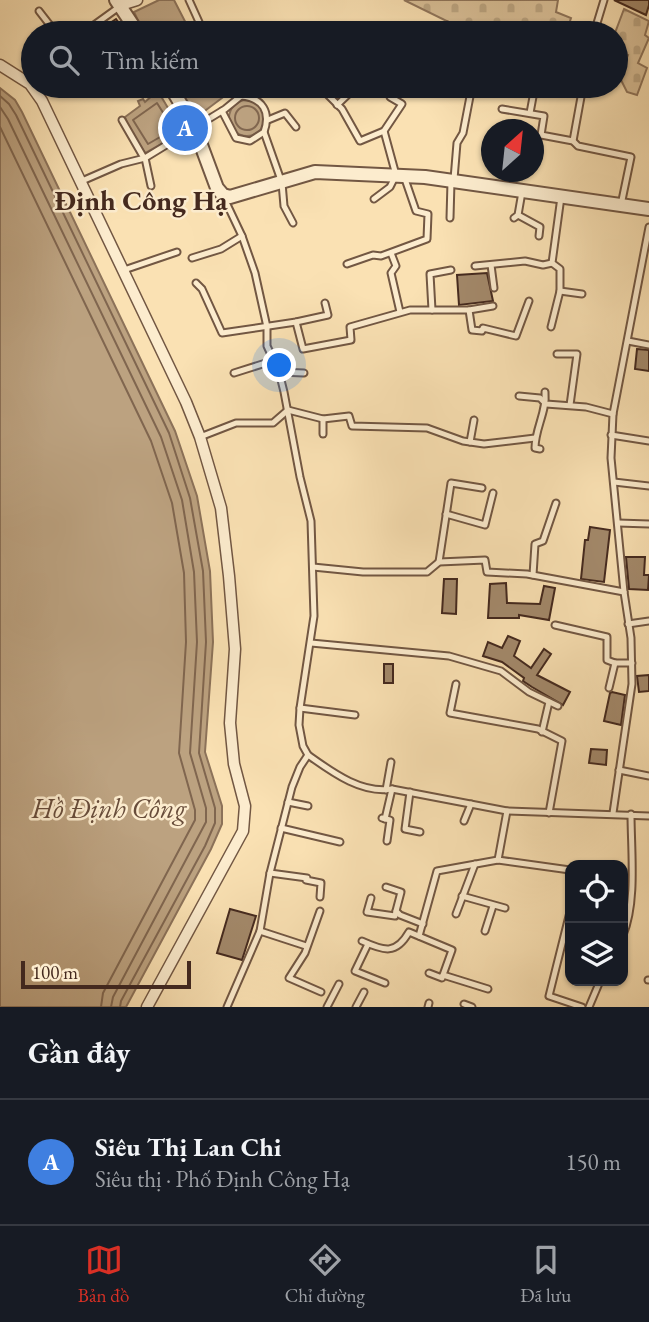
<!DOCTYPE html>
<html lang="vi">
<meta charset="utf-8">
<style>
:root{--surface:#171b24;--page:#20242c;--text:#f1f3f6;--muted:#9ea1a6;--line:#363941;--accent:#d93025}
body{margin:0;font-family:"EB Garamond",serif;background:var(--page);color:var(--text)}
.controls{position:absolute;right:21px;bottom:21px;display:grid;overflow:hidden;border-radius:14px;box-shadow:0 2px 5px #0004}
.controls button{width:63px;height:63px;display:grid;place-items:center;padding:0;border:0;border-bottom:2px solid var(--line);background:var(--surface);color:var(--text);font:35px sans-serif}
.compass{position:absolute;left:481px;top:119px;width:63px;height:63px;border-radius:50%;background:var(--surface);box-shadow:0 2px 5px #0004;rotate:27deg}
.scale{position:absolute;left:21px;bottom:18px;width:170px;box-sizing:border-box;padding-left:7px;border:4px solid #44291e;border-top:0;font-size:19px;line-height:24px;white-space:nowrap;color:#44291e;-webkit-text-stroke:5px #fcecce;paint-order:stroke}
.you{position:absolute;left:280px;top:366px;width:24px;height:24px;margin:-18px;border:5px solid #fff;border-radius:50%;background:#1a73e8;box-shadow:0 0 0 10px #1a73e833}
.badge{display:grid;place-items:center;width:46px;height:46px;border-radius:50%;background:var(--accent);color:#fff;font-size:23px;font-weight:700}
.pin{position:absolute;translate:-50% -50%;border:4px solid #fff;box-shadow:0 2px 7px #0006}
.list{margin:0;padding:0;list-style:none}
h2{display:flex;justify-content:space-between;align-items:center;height:91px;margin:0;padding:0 28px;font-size:30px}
h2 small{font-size:23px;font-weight:400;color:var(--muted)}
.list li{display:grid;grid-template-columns:46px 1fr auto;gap:21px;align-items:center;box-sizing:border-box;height:126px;padding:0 28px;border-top:2px solid var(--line)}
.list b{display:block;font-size:26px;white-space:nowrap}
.list p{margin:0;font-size:23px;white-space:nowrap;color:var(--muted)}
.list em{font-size:23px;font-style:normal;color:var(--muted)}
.icon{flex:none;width:38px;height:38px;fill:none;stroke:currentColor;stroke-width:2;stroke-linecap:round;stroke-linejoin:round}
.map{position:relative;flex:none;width:649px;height:1007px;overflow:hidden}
.search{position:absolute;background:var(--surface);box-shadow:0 2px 5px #0004;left:21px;right:21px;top:21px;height:77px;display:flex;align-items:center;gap:18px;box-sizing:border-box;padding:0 24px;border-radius:38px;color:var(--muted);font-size:26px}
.sheet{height:217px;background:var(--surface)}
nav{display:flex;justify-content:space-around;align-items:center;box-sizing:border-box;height:98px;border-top:2px solid var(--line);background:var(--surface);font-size:19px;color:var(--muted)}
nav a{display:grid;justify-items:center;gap:4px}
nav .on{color:var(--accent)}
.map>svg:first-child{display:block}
</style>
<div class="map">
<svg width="649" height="1007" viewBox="0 0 649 1007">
<defs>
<pattern id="cemetery-stones" width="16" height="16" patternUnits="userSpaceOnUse" patternTransform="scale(1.75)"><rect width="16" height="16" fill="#dbc29a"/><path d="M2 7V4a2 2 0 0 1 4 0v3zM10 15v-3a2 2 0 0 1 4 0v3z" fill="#bda784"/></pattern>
</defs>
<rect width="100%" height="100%" fill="#fae1b3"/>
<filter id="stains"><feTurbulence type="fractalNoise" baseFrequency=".00286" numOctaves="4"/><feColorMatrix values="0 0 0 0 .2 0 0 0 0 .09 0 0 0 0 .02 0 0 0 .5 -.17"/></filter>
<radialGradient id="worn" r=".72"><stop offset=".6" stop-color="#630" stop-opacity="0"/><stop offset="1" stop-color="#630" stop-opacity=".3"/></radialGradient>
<g fill="url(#cemetery-stones)" stroke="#90765c" stroke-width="2">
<polygon points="404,0 558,0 556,12 571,18 566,33 471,33"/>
<polygon points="624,9 649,21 645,35 649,38 638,63 647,68 637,95 627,92 619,76 628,55 616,50 615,33"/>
</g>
<g fill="#bca280" stroke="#8c7259" stroke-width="2">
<polygon points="159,0 174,0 191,33 144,33 134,12"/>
<polygon points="175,86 223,86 226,95 198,116 194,116"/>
<polygon points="0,88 15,100 22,112 175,431 197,496 210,571 213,642 205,752 222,806 222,824 211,849 126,1007 0,1007"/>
<polygon points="159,93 180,128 172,138 145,153 129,128 125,117 140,106 138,101 143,99 145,102 154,94"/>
<circle cx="247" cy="118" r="18"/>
</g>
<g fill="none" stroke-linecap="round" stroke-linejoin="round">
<g stroke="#80664f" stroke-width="2">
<polyline points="0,96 9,104 16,115 169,433 190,498 203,571 206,642 199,753 215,808 215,823 205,846 121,1001 120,1007"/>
<polygon points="157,103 172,127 167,133 148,144 133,120"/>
<circle cx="247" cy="118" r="12"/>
<polyline points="0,107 8,119 161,437 182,500 194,572 197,642 190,753 206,808 206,822 113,997 111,1007"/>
<polyline points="0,127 151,441 172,503 184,573 186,642 179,753 195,810 195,820 103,993 101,1007"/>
</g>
</g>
<g fill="#a3896b" stroke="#44291e" stroke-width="2">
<polygon points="614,0 649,0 649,5 646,15"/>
<polygon points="116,19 126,33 95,33"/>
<polygon points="487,273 493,301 459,305 457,275"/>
<polygon points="637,349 649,350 649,371 635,369"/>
<polygon points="590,527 610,530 604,582 581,579 585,540 588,540"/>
<polygon points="626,557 645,557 644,575 649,575 648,590 629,589"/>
<polygon points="444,579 457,579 456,614 442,613"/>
<polygon points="506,583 507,603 540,604 544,586 555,588 549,620 519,615 519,618 488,618 490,584"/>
<polygon points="508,636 520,641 514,656 531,668 544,649 551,654 537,675 570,692 563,705 532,687 523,681 524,678 502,662 483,656 488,642 502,648"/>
<rect x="384" y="664" width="9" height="19"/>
<polygon points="649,675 649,691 639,692 637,676"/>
<polygon points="612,692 625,695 621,725 604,721 610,693"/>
<polygon points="591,749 607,750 606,765 589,763"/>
<polygon points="230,909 256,916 242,960 217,953"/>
</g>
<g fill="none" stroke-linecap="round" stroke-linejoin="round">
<defs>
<g id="service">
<polyline points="189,0 204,33"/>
<polyline points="39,11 56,33"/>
<polyline points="83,33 119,7"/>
<polyline points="261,33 267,28"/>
<polyline points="444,33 447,25"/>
<polyline points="594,33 604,0"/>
<polyline points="442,86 471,95"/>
<polyline points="568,86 583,88"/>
<polyline points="324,91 342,109 360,141 384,131"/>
<polyline points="337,105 357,86"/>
<polyline points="502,109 544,116 541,135 573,141 578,146 631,157 621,205"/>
<path d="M222,111L236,138L250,141L264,132C271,112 263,98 241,96"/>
<polyline points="530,113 535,86"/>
<polyline points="122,120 144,158"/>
<polyline points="268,120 285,113 296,127"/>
<polyline points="264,132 282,183 284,206 293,223"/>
<polyline points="573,141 583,86"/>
<polyline points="145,158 151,186"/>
<polyline points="454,179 457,143 463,133 472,86"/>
<polyline points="82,181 121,164 145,158 225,109 241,96 235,86"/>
<polyline points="224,198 242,236 255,273 267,327 267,346 279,372 284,392 300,477 311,521 314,616 300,708 299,725 303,746 308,755 300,767 292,787 270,873 260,931 227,1007"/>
<polyline points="374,199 390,187 396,175 384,131 402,104 390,97 396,86"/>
<polyline points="518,215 540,227 539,236"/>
<polyline points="450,218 451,182"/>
<polyline points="514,218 518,215 522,192"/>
<polyline points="391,253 396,266 391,273 400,312"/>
<polyline points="192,258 221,249 242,236"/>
<polyline points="347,264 373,255 381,256 427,239 428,214 416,211 405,179"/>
<polyline points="491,265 494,288"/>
<polyline points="475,266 525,261 543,265 552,263"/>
<polyline points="124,270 177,252"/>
<polyline points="196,283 202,289 222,333 296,322 328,315 325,303"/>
<polyline points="560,291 582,294"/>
<polyline points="432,310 430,274 451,270"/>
<polyline points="469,310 472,330 482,331 483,328 516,336 529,301"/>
<polyline points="296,322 303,349 351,340 350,327 410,310 469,310 493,306"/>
<polyline points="551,327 560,291 560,269 552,263 561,197"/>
<polyline points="628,341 649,345"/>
<polyline points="557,354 577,354 570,405"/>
<polyline points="279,372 304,373"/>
<polyline points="234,373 272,361"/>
<polyline points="519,396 540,398 546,404 586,407 613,414"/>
<polyline points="323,434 323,419"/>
<polyline points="611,435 649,441"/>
<polyline points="200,437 236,423 273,423 288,410 323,419 349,416 352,426 427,428 463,441 484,444 535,438"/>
<polyline points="470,442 474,420"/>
<path d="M540,449L535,448C535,428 547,412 545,392"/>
<polyline points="614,482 649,486"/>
<polyline points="446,514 485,525 493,493"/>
<polyline points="618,523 649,524"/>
<polyline points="439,562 451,483 482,488"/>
<polyline points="313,567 363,572 427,572 439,562 485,560 487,572 527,574 624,592"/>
<polyline points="533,575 535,544 543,541 556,503"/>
<polyline points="628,624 649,621"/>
<polyline points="555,625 607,637 607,660 615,663 632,663"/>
<polyline points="311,643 449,656 501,671 529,692 558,706"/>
<polyline points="456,684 450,713 538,729 562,741 549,813"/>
<polyline points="609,688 615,663"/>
<polyline points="300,708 355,715"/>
<polyline points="542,732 549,702"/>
<path d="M308,755C332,772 361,794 392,789L507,811L649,816"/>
<polyline points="619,770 649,776"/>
<polyline points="386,790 391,762"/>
<polyline points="410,792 405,829 420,832"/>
<polyline points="288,802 308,806"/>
<polyline points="613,813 632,684 631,638 624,592 611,458 613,414 649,227"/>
<polyline points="382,818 390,820 387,841"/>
<polyline points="385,819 392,789"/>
<polyline points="464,821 471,804"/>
<polyline points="281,828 340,842"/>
<polyline points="498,860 507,811"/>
<polyline points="270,873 307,878 306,880 321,883 320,897"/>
<polyline points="386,887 401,892 396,911 400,915 423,924"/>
<polyline points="462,896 505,908"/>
<polyline points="371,898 367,912 395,916 396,911"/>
<polyline points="320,911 305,953 289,978 321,992"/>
<polyline points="570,912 549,996 582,1007"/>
<polyline points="456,914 475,864"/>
<polyline points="260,931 306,946"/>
<polyline points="485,931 493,906"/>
<path d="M623,935C637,902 631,850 631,814"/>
<polyline points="419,936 437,871 498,860 570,870"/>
<path d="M362,941C384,951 396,955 409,932L452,950L443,975L488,989"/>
<polyline points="368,944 355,971 385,983"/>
<polyline points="429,973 442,978 443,975"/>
<polyline points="648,980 649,980"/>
<polyline points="464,1004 472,1007"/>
<polyline points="327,1007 339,984"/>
<polyline points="356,1007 364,992"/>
<polyline points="428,1007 429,1003"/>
<polyline points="589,1007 600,981"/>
</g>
<g id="minor">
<polyline points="121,5 137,0"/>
<polyline points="0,65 30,84 42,101 186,402 200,437 221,508 229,576 235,649 230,723 234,764 245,806 243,831 147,1007"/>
</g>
<g id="tertiary">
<polyline points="116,0 138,33"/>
<polyline points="170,86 194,126 217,188 223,195 230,197 315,172 425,177 649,209"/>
</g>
</defs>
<use href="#service" stroke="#725743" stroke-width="9"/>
<use href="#minor" stroke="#725743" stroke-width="13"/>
<use href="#tertiary" stroke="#725743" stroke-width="16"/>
<use href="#service" stroke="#fcecce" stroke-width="5"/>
<use href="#minor" stroke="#fcecce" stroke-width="10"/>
<use href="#tertiary" stroke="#fcecce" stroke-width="12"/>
</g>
<g text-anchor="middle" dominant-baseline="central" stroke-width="5" stroke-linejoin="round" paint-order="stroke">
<g font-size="28" font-weight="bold" fill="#44291e" stroke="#fcecce">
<text x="141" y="200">Định Công Hạ</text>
</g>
<g font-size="28" font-style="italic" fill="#684d3b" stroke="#fcecce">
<text x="109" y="808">Hồ Định Công</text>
</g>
</g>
<rect width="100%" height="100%" filter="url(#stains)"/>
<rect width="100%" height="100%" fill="url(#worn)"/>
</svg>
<div class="controls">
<button><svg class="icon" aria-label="locate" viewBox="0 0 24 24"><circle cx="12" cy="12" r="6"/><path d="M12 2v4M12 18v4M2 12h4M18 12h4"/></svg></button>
<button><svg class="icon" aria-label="layers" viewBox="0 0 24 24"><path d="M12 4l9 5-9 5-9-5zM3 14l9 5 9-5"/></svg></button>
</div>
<svg class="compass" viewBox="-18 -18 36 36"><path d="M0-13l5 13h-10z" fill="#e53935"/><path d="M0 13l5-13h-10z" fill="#9ea1a6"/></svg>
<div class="scale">100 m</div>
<div class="you"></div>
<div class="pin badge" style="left:185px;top:128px;background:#3f7fe0">A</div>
<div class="search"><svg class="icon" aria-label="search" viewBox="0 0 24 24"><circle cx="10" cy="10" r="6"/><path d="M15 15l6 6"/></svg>Tìm kiếm</div>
</div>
<section class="sheet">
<h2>Gần đây<small></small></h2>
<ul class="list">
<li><span class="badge" style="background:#3f7fe0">A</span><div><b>Siêu Thị Lan Chi</b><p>Siêu thị · Phố Định Công Hạ</p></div><em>150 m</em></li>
</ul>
</section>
<nav>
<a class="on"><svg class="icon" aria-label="map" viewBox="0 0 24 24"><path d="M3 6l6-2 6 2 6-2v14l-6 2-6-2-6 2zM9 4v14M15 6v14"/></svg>Bản đồ</a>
<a><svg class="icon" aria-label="directions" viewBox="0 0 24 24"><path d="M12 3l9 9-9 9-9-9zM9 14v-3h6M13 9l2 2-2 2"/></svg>Chỉ đường</a>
<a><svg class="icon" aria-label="saved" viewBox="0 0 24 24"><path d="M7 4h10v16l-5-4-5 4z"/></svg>Đã lưu</a>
</nav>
